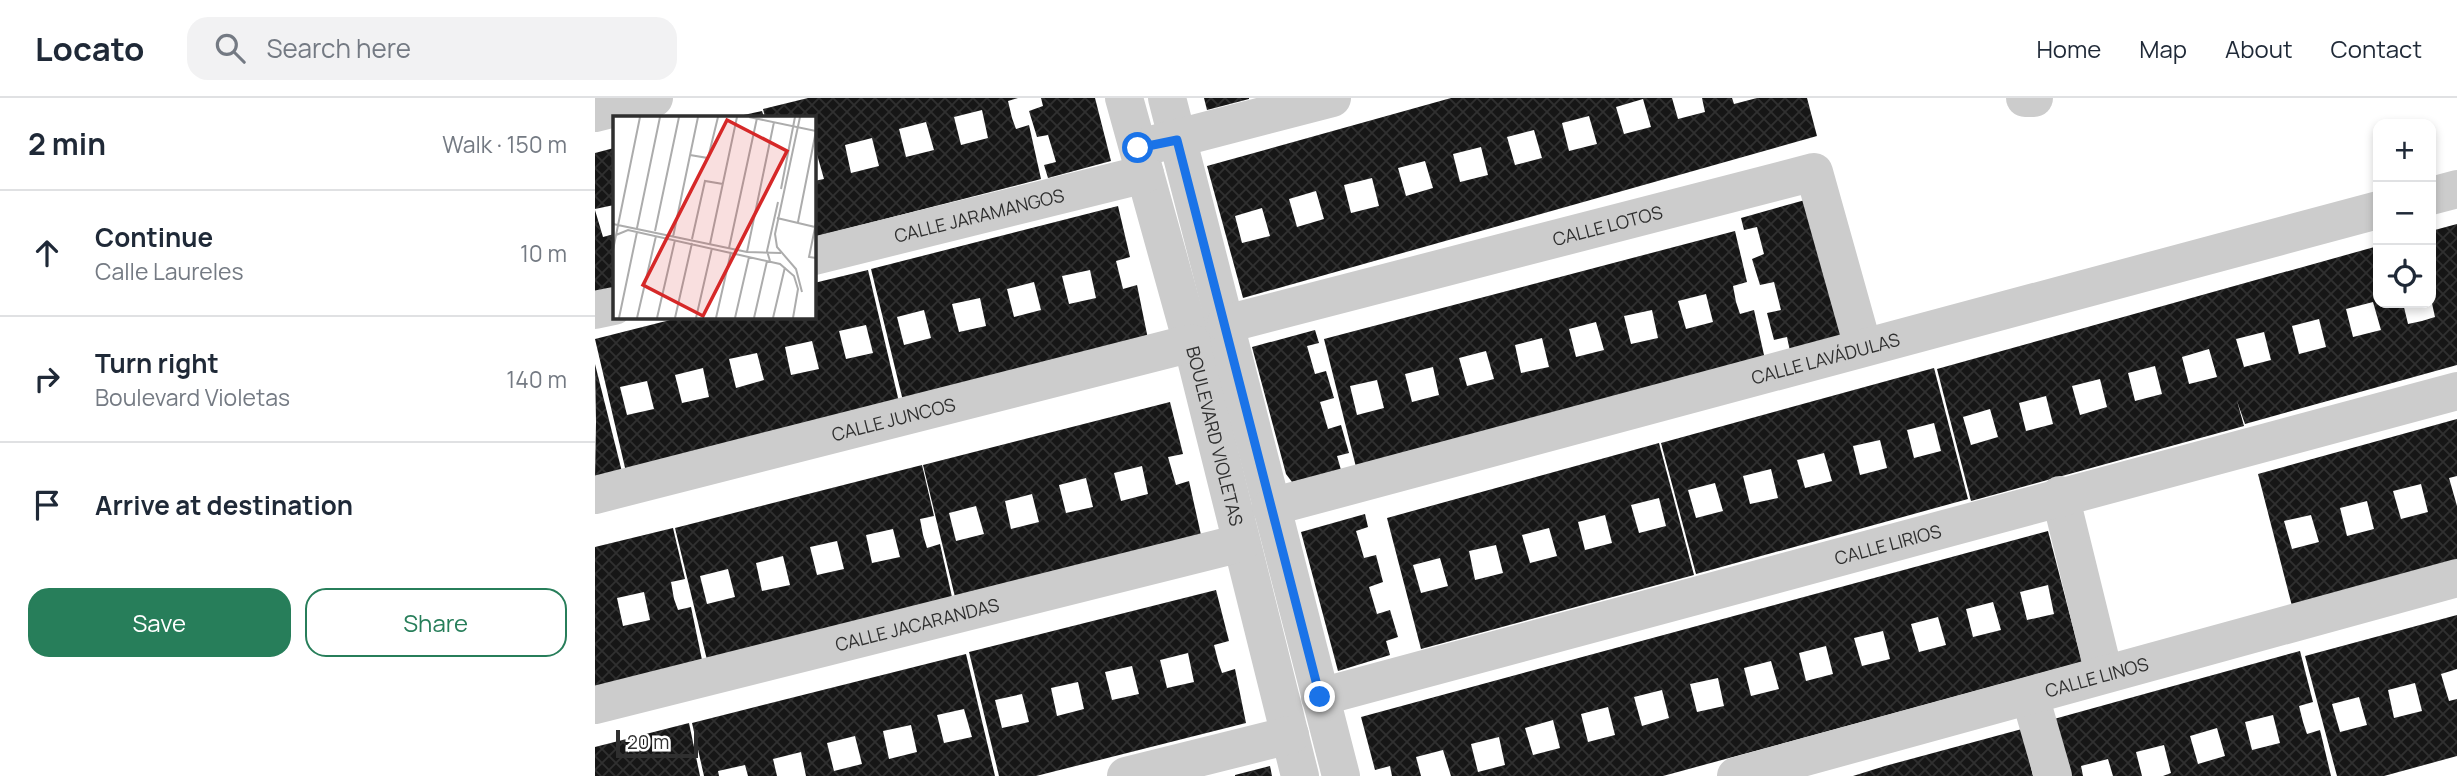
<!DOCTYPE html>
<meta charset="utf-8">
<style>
:root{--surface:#fff;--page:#f2f2f3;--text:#1f2937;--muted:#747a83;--line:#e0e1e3;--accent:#277e5a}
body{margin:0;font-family:Manrope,sans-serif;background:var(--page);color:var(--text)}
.controls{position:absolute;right:21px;top:21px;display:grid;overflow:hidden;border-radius:14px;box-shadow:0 4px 10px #0003}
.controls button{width:63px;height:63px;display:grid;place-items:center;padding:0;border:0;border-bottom:2px solid var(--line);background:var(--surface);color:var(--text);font:35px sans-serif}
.scale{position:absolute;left:21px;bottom:18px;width:82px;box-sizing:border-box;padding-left:7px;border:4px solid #2f2f2f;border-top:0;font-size:19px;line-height:24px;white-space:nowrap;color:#2f2f2f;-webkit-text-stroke:5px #fff;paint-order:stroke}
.stop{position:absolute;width:21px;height:21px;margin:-16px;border:5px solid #1a73e8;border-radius:50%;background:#fff}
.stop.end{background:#1a73e8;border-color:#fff;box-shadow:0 2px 7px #0008}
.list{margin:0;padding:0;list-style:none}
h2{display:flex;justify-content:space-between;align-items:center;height:91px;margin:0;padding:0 28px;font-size:30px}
h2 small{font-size:23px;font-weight:400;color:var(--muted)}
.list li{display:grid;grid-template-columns:46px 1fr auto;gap:21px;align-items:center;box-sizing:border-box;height:126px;padding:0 28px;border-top:2px solid var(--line)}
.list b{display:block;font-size:26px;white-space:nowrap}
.list p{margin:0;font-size:23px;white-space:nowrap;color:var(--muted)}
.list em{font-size:23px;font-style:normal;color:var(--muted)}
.actions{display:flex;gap:14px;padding:21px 28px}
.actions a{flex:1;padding:16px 0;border:2px solid var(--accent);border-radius:21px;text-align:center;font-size:24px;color:var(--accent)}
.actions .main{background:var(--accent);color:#fff}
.icon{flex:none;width:38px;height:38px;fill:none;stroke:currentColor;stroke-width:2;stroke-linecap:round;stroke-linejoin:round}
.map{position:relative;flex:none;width:1862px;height:678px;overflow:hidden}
header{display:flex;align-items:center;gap:42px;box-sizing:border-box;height:98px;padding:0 35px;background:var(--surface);border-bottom:2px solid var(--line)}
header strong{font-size:33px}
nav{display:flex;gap:38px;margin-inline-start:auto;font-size:24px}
.search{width:490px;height:63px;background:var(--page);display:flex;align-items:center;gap:18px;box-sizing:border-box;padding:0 24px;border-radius:21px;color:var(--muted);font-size:26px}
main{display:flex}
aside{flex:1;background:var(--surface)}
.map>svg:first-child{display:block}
</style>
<header>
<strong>Locato</strong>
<div class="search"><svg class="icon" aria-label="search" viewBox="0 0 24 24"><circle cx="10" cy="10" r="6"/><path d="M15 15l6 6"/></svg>Search here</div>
<nav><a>Home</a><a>Map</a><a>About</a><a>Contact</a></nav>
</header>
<main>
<aside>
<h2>2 min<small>Walk · 150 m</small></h2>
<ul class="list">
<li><svg class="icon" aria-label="ahead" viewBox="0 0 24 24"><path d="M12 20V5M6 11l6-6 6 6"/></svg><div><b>Continue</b><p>Calle Laureles</p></div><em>10 m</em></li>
<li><svg class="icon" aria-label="right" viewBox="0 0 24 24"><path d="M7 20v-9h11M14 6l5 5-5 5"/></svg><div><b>Turn right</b><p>Boulevard Violetas</p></div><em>140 m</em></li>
<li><svg class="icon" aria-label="arrive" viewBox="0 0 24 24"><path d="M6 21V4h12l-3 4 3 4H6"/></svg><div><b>Arrive at destination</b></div></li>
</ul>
<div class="actions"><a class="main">Save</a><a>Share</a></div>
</aside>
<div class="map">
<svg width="1862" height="678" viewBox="0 0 1862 678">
<defs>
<pattern id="building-cross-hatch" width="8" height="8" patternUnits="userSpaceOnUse" patternTransform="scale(1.75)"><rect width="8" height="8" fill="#161616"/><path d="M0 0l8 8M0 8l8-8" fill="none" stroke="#303030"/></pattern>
</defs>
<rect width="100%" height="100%" fill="#fff"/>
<g fill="url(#building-cross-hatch)" fill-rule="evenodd">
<path d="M213,0H423L413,3L417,20L421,31L434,27L446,81L219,139V83L229,81L221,53H219V19H170L168,11ZM387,12L393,40L366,47L359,19ZM331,24L339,52L311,59L304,31ZM277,40L284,68L256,75L250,47Z"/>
<polygon points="446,0 500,0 516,63 453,80 449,67 461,64 453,37 442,39 434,13 448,8"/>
<polygon points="609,0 654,0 654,1 612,12"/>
<path d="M856,0H1077L1083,21L1110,14L1107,0H1137L1139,6L1162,0H1212L1222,38L648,200L612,68ZM1048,1L1056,29L1029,36L1021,9ZM994,18L1002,46L974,53L967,25ZM939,32L947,60L920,67L912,39ZM886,49L893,77L865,84L858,56ZM830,63L838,90L811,98L803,70ZM777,80L784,108L756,115L749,87ZM721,93L729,121L702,129L694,101ZM667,110L675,138L647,145L640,118Z"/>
<polygon points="167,13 169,19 144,19 144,18"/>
<polygon points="19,50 19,107 0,111 0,55"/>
<polygon points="1210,102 1248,241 1195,253 1192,239 1179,242 1172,215 1186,212 1179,184 1165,187 1157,161 1169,156 1162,129 1149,132 1146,120"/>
<path d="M523,108L535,159L521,163L528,191L542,187L553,241L308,303L276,171ZM495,172L501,200L474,206L467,178ZM439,184L446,212L419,219L412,191ZM385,200L391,228L364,234L357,206ZM329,212L336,240L309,247L302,219Z"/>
<polygon points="0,112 8,139 19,136 19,190 0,195"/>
<path d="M1862,126V267L1650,326L1642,303L1649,328L1376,403L1342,271L1783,148V205H1808L1813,226L1827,223L1840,219L1836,201V133ZM1778,204L1786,232L1758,239L1751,211ZM1724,221L1731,249L1704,256L1697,228ZM1669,234L1676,262L1649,269L1641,241ZM1614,251L1622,279L1594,286L1587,259ZM1560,268L1567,296L1540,303L1533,275ZM1505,281L1512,309L1485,317L1477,288ZM1451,298L1458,326L1431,333L1424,305ZM1395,311L1403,339L1376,347L1368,319Z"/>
<path d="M1140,133L1152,184L1138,188L1141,204L1145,216L1159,212L1171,266L762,373L729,241ZM1111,196L1118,224L1091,231L1083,203ZM1057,212L1063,240L1036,246L1029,218ZM1001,224L1009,252L981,259L974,231ZM947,240L954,269L926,275L920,247ZM891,253L899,281L872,288L864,260ZM838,269L844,297L817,304L810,276ZM782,282L789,310L762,317L755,288Z"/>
<path d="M273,172L304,304L31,374L0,241L87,219H219V185ZM271,227L278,255L251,261L244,233ZM217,243L224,271L196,277L190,249ZM162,255L169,282L141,290L134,261ZM108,270L114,299L87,305L80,277ZM52,283L59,311L32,317L25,289Z"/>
<polygon points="720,232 724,245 712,248 720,276 731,273 739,300 725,304 733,331 746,327 754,355 742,358 746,372 697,384 691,376 657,249"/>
<polygon points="0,266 27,374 0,380 1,324"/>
<path d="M1339,270L1373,401L1101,476L1066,345ZM1339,325L1346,353L1319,360L1312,332ZM1285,342L1292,370L1265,377L1258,348ZM1229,355L1237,383L1210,390L1202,362ZM1176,371L1183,400L1155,406L1148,378ZM1120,385L1128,413L1101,420L1093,392Z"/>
<path d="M575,304L588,356L573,359L581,387L594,383L606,437L360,499L328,367ZM547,368L553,396L526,403L519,375ZM491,380L498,409L471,415L464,387ZM437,396L444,424L416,431L410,403ZM381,408L389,436L361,443L354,415Z"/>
<path d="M1862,321V378L1854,380L1862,408V462L1697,508L1663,376ZM1826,386L1833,414L1806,421L1798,393ZM1772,403L1779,431L1752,438L1745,410ZM1716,417L1724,444L1697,451L1689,423Z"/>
<path d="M1064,345L1099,477L826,551L792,420ZM1064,400L1071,428L1044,435L1036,407ZM1010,417L1017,445L990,452L983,424ZM954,430L962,458L935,465L927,437ZM901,447L908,475L880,482L874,453ZM845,460L853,488L826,495L818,467Z"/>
<path d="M327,367L339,418L325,421L328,437L332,450L345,446L357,499L112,562L80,430ZM298,431L305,459L277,465L271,437ZM242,443L249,471L222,477L215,449ZM188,458L195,487L167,493L161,465ZM133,471L140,499L112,506L105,478Z"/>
<polygon points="770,416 773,429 761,433 769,460 781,457 788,484 774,489 782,516 795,512 803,539 791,543 795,557 743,573 706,434"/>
<path d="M78,430L90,481L76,484L79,501L83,512L96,509L107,562L0,590V449ZM49,494L55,522L28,528L22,500Z"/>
<path d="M1453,433L1487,564L1068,678H856L848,652L821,659L826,678H797L795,668L780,672L766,619ZM1453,487L1459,516L1432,522L1425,494ZM1398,504L1406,532L1378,539L1371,511ZM1343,519L1351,547L1324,554L1316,526ZM1288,533L1295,561L1267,568L1259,540ZM1231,548L1238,576L1211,583L1204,555ZM1176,563L1184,591L1156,598L1149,570ZM1123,580L1129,608L1102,614L1095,586ZM1067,592L1074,620L1047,628L1039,599ZM1013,609L1020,637L993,644L986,616ZM958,622L965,650L938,657L930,630ZM904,639L910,667L883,674L876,646Z"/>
<path d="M621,492L634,543L619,547L623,563L627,575L640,571L651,625L441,678H404L374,554ZM593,555L599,584L572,590L565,562ZM537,568L544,596L517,602L510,574ZM483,584L489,611L462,618L456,590ZM427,596L434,624L407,630L400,602Z"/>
<path d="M1862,517V571L1846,576L1854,603L1862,601V658L1789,678H1742L1710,558ZM1820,585L1827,613L1799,620L1793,592ZM1764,599L1772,627L1745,634L1737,606Z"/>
<path d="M1705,553L1718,604L1704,608L1708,624L1712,636L1725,632L1736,678H1568L1576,675L1569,647L1541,654L1547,678H1518L1513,661L1486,668L1488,678H1474L1459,621ZM1678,617L1685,645L1657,652L1650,624ZM1622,630L1630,658L1603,666L1595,638Z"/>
<path d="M371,556L400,678H211L206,654L178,661L182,678H153L150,667L123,673L124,678H109L97,625ZM369,611L377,639L349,645L342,617ZM316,627L322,654L294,661L288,633ZM260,638L267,666L239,673L232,645Z"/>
<polygon points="94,625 105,678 0,678 0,649"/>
<polygon points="1427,631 1438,678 1258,678 1290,668"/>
<polygon points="675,668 677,678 640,678 640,677"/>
</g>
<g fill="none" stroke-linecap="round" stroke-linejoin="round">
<g stroke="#ccc" stroke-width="38">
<path id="s1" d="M529,0L597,245L705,678"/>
<polyline points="572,0 746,678"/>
<polyline points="1430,0 1439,0"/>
<polyline points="0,15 59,0"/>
<polyline points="556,47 737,0"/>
<polyline points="1836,98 1862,91"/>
<path id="s2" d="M219,158L550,76"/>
<polyline points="0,212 19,208"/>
<path id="s3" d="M631,226L1219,74L1268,249"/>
<path id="s4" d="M0,397L597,245"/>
<polyline points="1465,397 1509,576"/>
<path id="s5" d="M676,409L1783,112"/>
<polyline points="1435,598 1458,678"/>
<path id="s6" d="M725,599L1862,293"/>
<path id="s7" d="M0,607L646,445"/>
<polyline points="531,678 695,637"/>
<path id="s8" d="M1141,678L1862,480"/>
</g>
</g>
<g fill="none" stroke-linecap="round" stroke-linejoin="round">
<polyline stroke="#1a73e8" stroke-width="9" points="543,50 582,42 725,599"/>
</g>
<g text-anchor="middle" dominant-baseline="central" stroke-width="7" stroke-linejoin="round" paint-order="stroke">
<g font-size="18" fill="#2f2f2f" stroke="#fff">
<text stroke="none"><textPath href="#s2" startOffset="170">CALLE JARAMANGOS</textPath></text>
<text stroke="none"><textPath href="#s3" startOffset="394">CALLE LOTOS</textPath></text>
<text stroke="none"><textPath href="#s5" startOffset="574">CALLE LAVÁDULAS</textPath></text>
<text stroke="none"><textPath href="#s4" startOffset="308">CALLE JUNCOS</textPath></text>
<text stroke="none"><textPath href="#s1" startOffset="350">BOULEVARD VIOLETAS</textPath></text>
<text stroke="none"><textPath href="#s6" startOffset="588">CALLE LIRIOS</textPath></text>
<text stroke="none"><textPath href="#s7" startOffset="332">CALLE JACARANDAS</textPath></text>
<text stroke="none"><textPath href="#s8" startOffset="374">CALLE LINOS</textPath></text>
</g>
</g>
<g transform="translate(18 18)">
<rect width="203" height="203" fill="#fff"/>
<path fill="none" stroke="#acacac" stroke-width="2" d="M136,1L203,15L185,106M187,1L162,118L164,131L183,153L189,176M77,39L95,42L105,1M168,73L182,1M164,102L202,111M203,107L196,141L203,142M0,108L134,136L168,137M24,112L47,1M42,115L66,1M3,119L15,114L167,148L181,160L185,173L180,202M60,121L85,1M79,123L92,65L110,68M97,128L124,1M116,132L144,2M0,134L27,1M134,136L161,6M157,145L154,135L165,86M6,202L24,116M24,202L43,120M44,202L62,124M62,202L79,127M83,202L99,132M103,202L118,136M122,202L136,141M141,202L154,145M160,202L172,151"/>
<path fill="#d62828" fill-opacity="0.15" stroke="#d62828" stroke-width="3.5" d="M114,4L174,35L90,200L30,169Z"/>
<rect width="203" height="203" fill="none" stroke="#2f2f2f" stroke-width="3.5"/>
</g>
</svg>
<div class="controls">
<button>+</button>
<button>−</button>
<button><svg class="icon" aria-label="locate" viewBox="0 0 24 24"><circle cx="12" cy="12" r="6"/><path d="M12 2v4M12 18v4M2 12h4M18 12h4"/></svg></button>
</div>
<div class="scale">20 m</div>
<div class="stop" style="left:543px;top:50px"></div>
<div class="stop end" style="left:725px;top:599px"></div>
</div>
</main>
